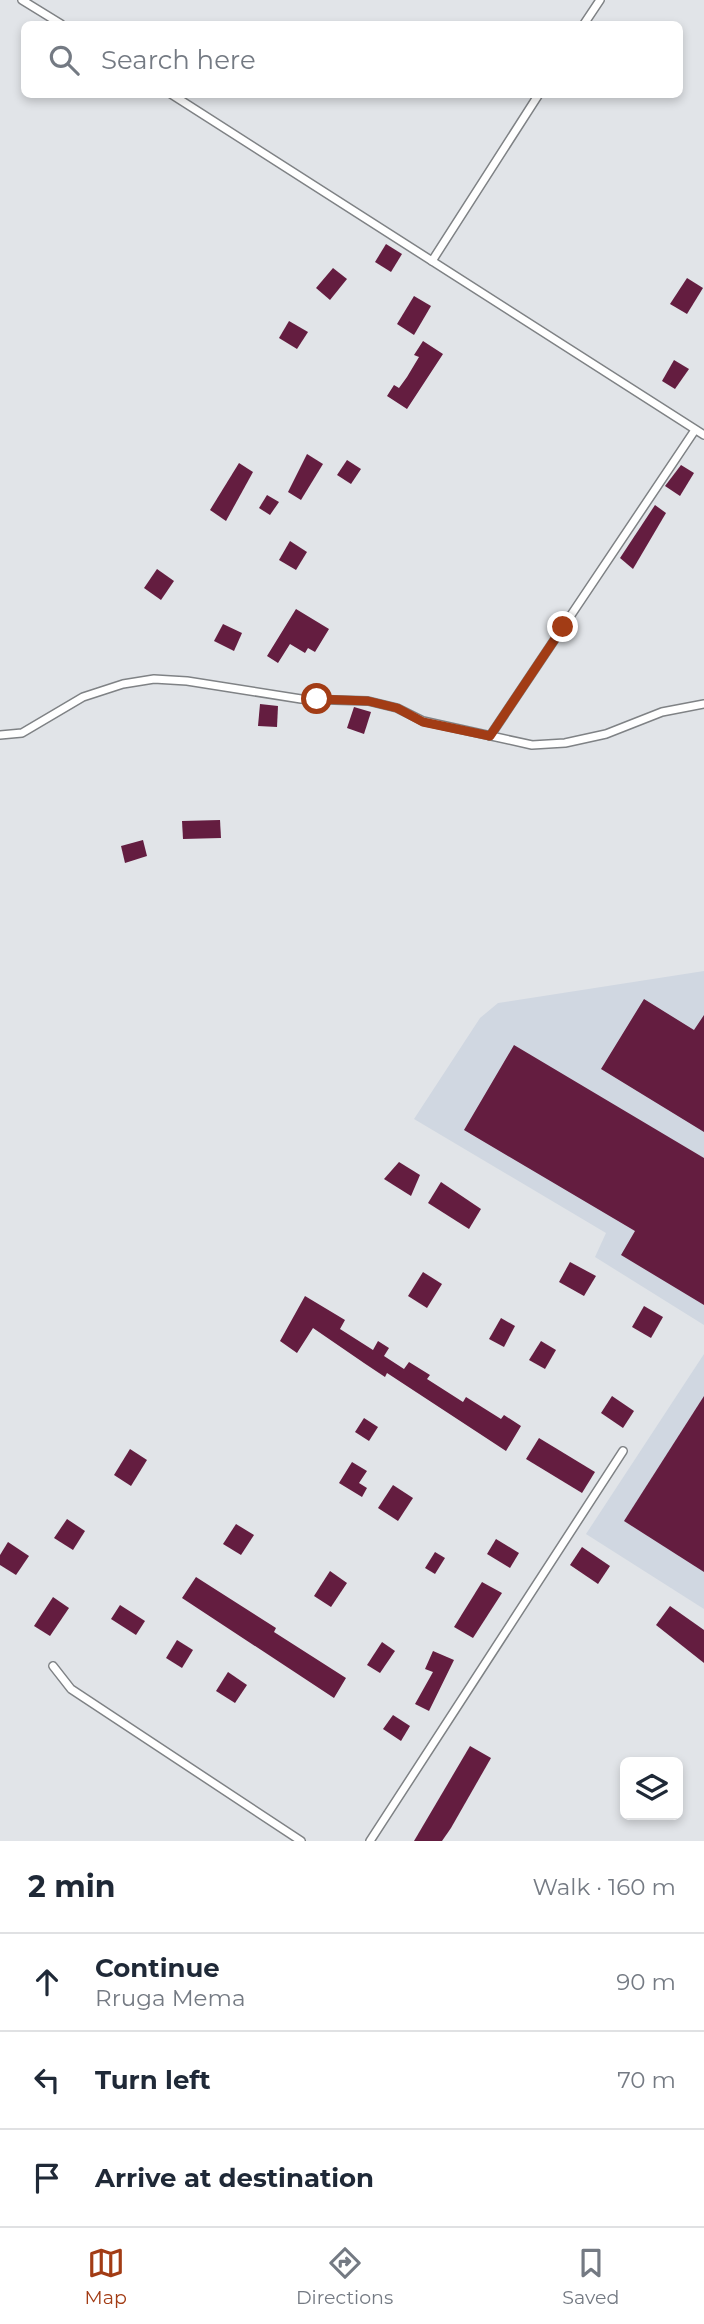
<!DOCTYPE html>
<meta charset="utf-8">
<style>
:root{--surface:#fff;--page:#f6f6f7;--text:#1f2937;--muted:#747a83;--line:#e0e1e3;--accent:#a23c15}
body{margin:0;font-family:Montserrat,sans-serif;background:var(--page);color:var(--text)}
.controls{position:absolute;right:21px;bottom:21px;display:grid;overflow:hidden;border-radius:10px;box-shadow:0 4px 10px #0003}
.controls button{width:63px;height:63px;display:grid;place-items:center;padding:0;border:0;border-bottom:2px solid var(--line);background:var(--surface);color:var(--text);font:35px sans-serif}
.stop{position:absolute;width:21px;height:21px;margin:-16px;border:5px solid #a23c15;border-radius:50%;background:#fff}
.stop.end{background:#a23c15;border-color:#fff;box-shadow:0 2px 7px #0008}
.list{margin:0;padding:0;list-style:none}
h2{display:flex;justify-content:space-between;align-items:center;height:91px;margin:0;padding:0 28px;font-size:30px}
h2 small{font-size:23px;font-weight:400;color:var(--muted)}
.list li{display:grid;grid-template-columns:46px 1fr auto;gap:21px;align-items:center;box-sizing:border-box;height:98px;padding:0 28px;border-top:2px solid var(--line)}
.list b{display:block;font-size:26px;white-space:nowrap}
.list p{margin:0;font-size:23px;white-space:nowrap;color:var(--muted)}
.list em{font-size:23px;font-style:normal;color:var(--muted)}
.icon{flex:none;width:38px;height:38px;fill:none;stroke:currentColor;stroke-width:2;stroke-linecap:round;stroke-linejoin:round}
.map{position:relative;flex:none;width:704px;height:1841px;overflow:hidden}
.search{position:absolute;background:var(--surface);box-shadow:0 4px 10px #0003;left:21px;right:21px;top:21px;height:77px;display:flex;align-items:center;gap:18px;box-sizing:border-box;padding:0 24px;border-radius:10px;color:var(--muted);font-size:26px}
.sheet{height:385px;background:var(--surface)}
nav{display:flex;justify-content:space-around;align-items:center;box-sizing:border-box;height:98px;border-top:2px solid var(--line);background:var(--surface);font-size:19px;color:var(--muted)}
nav a{display:grid;justify-items:center;gap:4px}
nav .on{color:var(--accent)}
.map>svg:first-child{display:block}
</style>
<div class="map">
<svg width="704" height="1841" viewBox="0 0 704 1841">
<rect width="100%" height="100%" fill="#e1e4e8"/>
<g fill="#d0d7e1">
<polygon points="704,971 704,1325 595,1257 606,1233 414,1119 480,1018 498,1003"/>
<polygon points="704,1354 704,1609 586,1534"/>
</g>
<g fill="#641d40">
<polygon points="386,244 402,254 391,272 375,262"/>
<polygon points="333,268 347,279 330,300 316,288"/>
<polygon points="687,278 703,288 687,314 670,304"/>
<polygon points="414,296 431,306 414,335 397,324"/>
<polygon points="289,321 308,332 297,349 279,338"/>
<polygon points="423,341 443,354 407,409 387,396 394,385 399,388 407,377 419,357 414,355"/>
<polygon points="674,360 689,369 675,389 662,381"/>
<polygon points="307,454 323,464 301,500 288,492"/>
<polygon points="347,460 361,469 351,484 337,475"/>
<polygon points="239,463 253,472 226,521 210,510"/>
<polygon points="681,465 694,473 680,496 665,486"/>
<polygon points="267,495 279,502 270,515 259,508"/>
<polygon points="655,505 666,513 633,569 620,558"/>
<polygon points="290,541 307,552 296,570 279,560"/>
<polygon points="157,569 174,581 161,600 144,588"/>
<polygon points="296,609 329,629 315,652 308,648 305,653 290,644 278,663 267,656"/>
<polygon points="223,624 242,633 234,651 214,641"/>
<polygon points="260,704 278,706 277,727 258,726"/>
<polygon points="354,707 371,712 364,734 347,728"/>
<polygon points="220,820 221,838 183,839 182,821"/>
<polygon points="143,840 147,856 125,863 121,846"/>
<polygon points="644,999 694,1030 704,1015 704,1132 601,1069"/>
<polygon points="514,1045 704,1158 704,1305 621,1255 635,1231 464,1130"/>
<polygon points="399,1162 420,1175 411,1196 384,1179"/>
<polygon points="441,1182 481,1209 469,1229 428,1203"/>
<polygon points="570,1262 596,1276 584,1296 559,1282"/>
<polygon points="423,1272 442,1284 427,1308 408,1296"/>
<polygon points="305,1296 345,1320 340,1329 373,1350 378,1341 389,1348 384,1356 404,1369 409,1362 430,1375 427,1379 463,1402 466,1397 501,1419 504,1415 521,1426 506,1451 387,1373 385,1377 364,1363 313,1328 297,1353 280,1341"/>
<polygon points="644,1306 663,1317 651,1338 632,1327"/>
<polygon points="501,1318 515,1326 504,1347 489,1339"/>
<polygon points="541,1341 556,1350 545,1369 529,1360"/>
<polygon points="612,1396 634,1411 623,1428 601,1413"/>
<polygon points="704,1396 704,1572 624,1521"/>
<polygon points="364,1418 378,1427 369,1441 355,1432"/>
<polygon points="539,1438 595,1472 582,1493 526,1459"/>
<polygon points="130,1449 147,1460 131,1486 114,1475"/>
<polygon points="352,1462 367,1471 359,1483 367,1488 362,1497 339,1483"/>
<polygon points="393,1485 413,1498 398,1521 378,1508"/>
<polygon points="67,1519 85,1531 73,1550 54,1538"/>
<polygon points="236,1524 254,1535 241,1555 223,1544"/>
<polygon points="496,1539 519,1553 510,1568 487,1554"/>
<polygon points="8,1542 29,1556 16,1575 0,1565 0,1555"/>
<polygon points="582,1547 610,1566 598,1584 570,1565"/>
<polygon points="435,1552 445,1558 435,1574 425,1568"/>
<polygon points="330,1571 347,1583 331,1607 314,1596"/>
<polygon points="196,1577 276,1628 274,1632 346,1678 334,1698 182,1598"/>
<polygon points="482,1582 502,1593 473,1638 454,1627"/>
<polygon points="53,1597 69,1608 50,1636 34,1626"/>
<polygon points="120,1605 145,1621 136,1635 111,1619"/>
<polygon points="670,1606 704,1630 704,1663 656,1625"/>
<polygon points="177,1640 193,1650 182,1668 166,1658"/>
<polygon points="382,1642 395,1651 380,1673 367,1665"/>
<polygon points="433,1651 454,1660 429,1711 415,1704 433,1672 425,1669"/>
<polygon points="228,1672 247,1685 235,1703 216,1691"/>
<polygon points="393,1715 410,1726 401,1741 383,1729"/>
<polygon points="470,1746 491,1758 451,1828 442,1841 414,1841"/>
</g>
<g fill="none" stroke-linecap="round" stroke-linejoin="round">
<defs>
<g id="lane">
<polyline points="22,0 61,24"/>
<polyline points="584,24 600,0"/>
<polyline points="171,94 704,435"/>
<polyline points="432,261 539,94"/>
<polyline points="0,735 22,733 83,697 123,684 154,679 187,681 301,699 368,701 397,708 423,721 532,745 565,743 606,734 662,712 704,704"/>
<polyline points="490,736 695,430"/>
<polyline points="53,1666 71,1689 301,1841"/>
<polyline points="370,1841 623,1451"/>
</g>
</defs>
<use href="#lane" stroke="#7f8285" stroke-width="10"/>
<use href="#lane" stroke="#fff" stroke-width="7"/>
</g>
<g fill="none" stroke-linecap="round" stroke-linejoin="round">
<polyline stroke="#a23c15" stroke-width="9" points="317,699 368,701 397,708 423,722 490,736 563,627"/>
</g>
</svg>
<div class="controls">
<button><svg class="icon" aria-label="layers" viewBox="0 0 24 24"><path d="M12 4l9 5-9 5-9-5zM3 14l9 5 9-5"/></svg></button>
</div>
<div class="stop" style="left:317px;top:699px"></div>
<div class="stop end" style="left:563px;top:627px"></div>
<div class="search"><svg class="icon" aria-label="search" viewBox="0 0 24 24"><circle cx="10" cy="10" r="6"/><path d="M15 15l6 6"/></svg>Search here</div>
</div>
<section class="sheet">
<h2>2 min<small>Walk · 160 m</small></h2>
<ul class="list">
<li><svg class="icon" aria-label="ahead" viewBox="0 0 24 24"><path d="M12 20V5M6 11l6-6 6 6"/></svg><div><b>Continue</b><p>Rruga Mema</p></div><em>90 m</em></li>
<li><svg class="icon" aria-label="left" viewBox="0 0 24 24"><path d="M17 20v-9H6M10 6l-5 5 5 5"/></svg><div><b>Turn left</b></div><em>70 m</em></li>
<li><svg class="icon" aria-label="arrive" viewBox="0 0 24 24"><path d="M6 21V4h12l-3 4 3 4H6"/></svg><div><b>Arrive at destination</b></div></li>
</ul>
</section>
<nav>
<a class="on"><svg class="icon" aria-label="map" viewBox="0 0 24 24"><path d="M3 6l6-2 6 2 6-2v14l-6 2-6-2-6 2zM9 4v14M15 6v14"/></svg>Map</a>
<a><svg class="icon" aria-label="directions" viewBox="0 0 24 24"><path d="M12 3l9 9-9 9-9-9zM9 14v-3h6M13 9l2 2-2 2"/></svg>Directions</a>
<a><svg class="icon" aria-label="saved" viewBox="0 0 24 24"><path d="M7 4h10v16l-5-4-5 4z"/></svg>Saved</a>
</nav>
